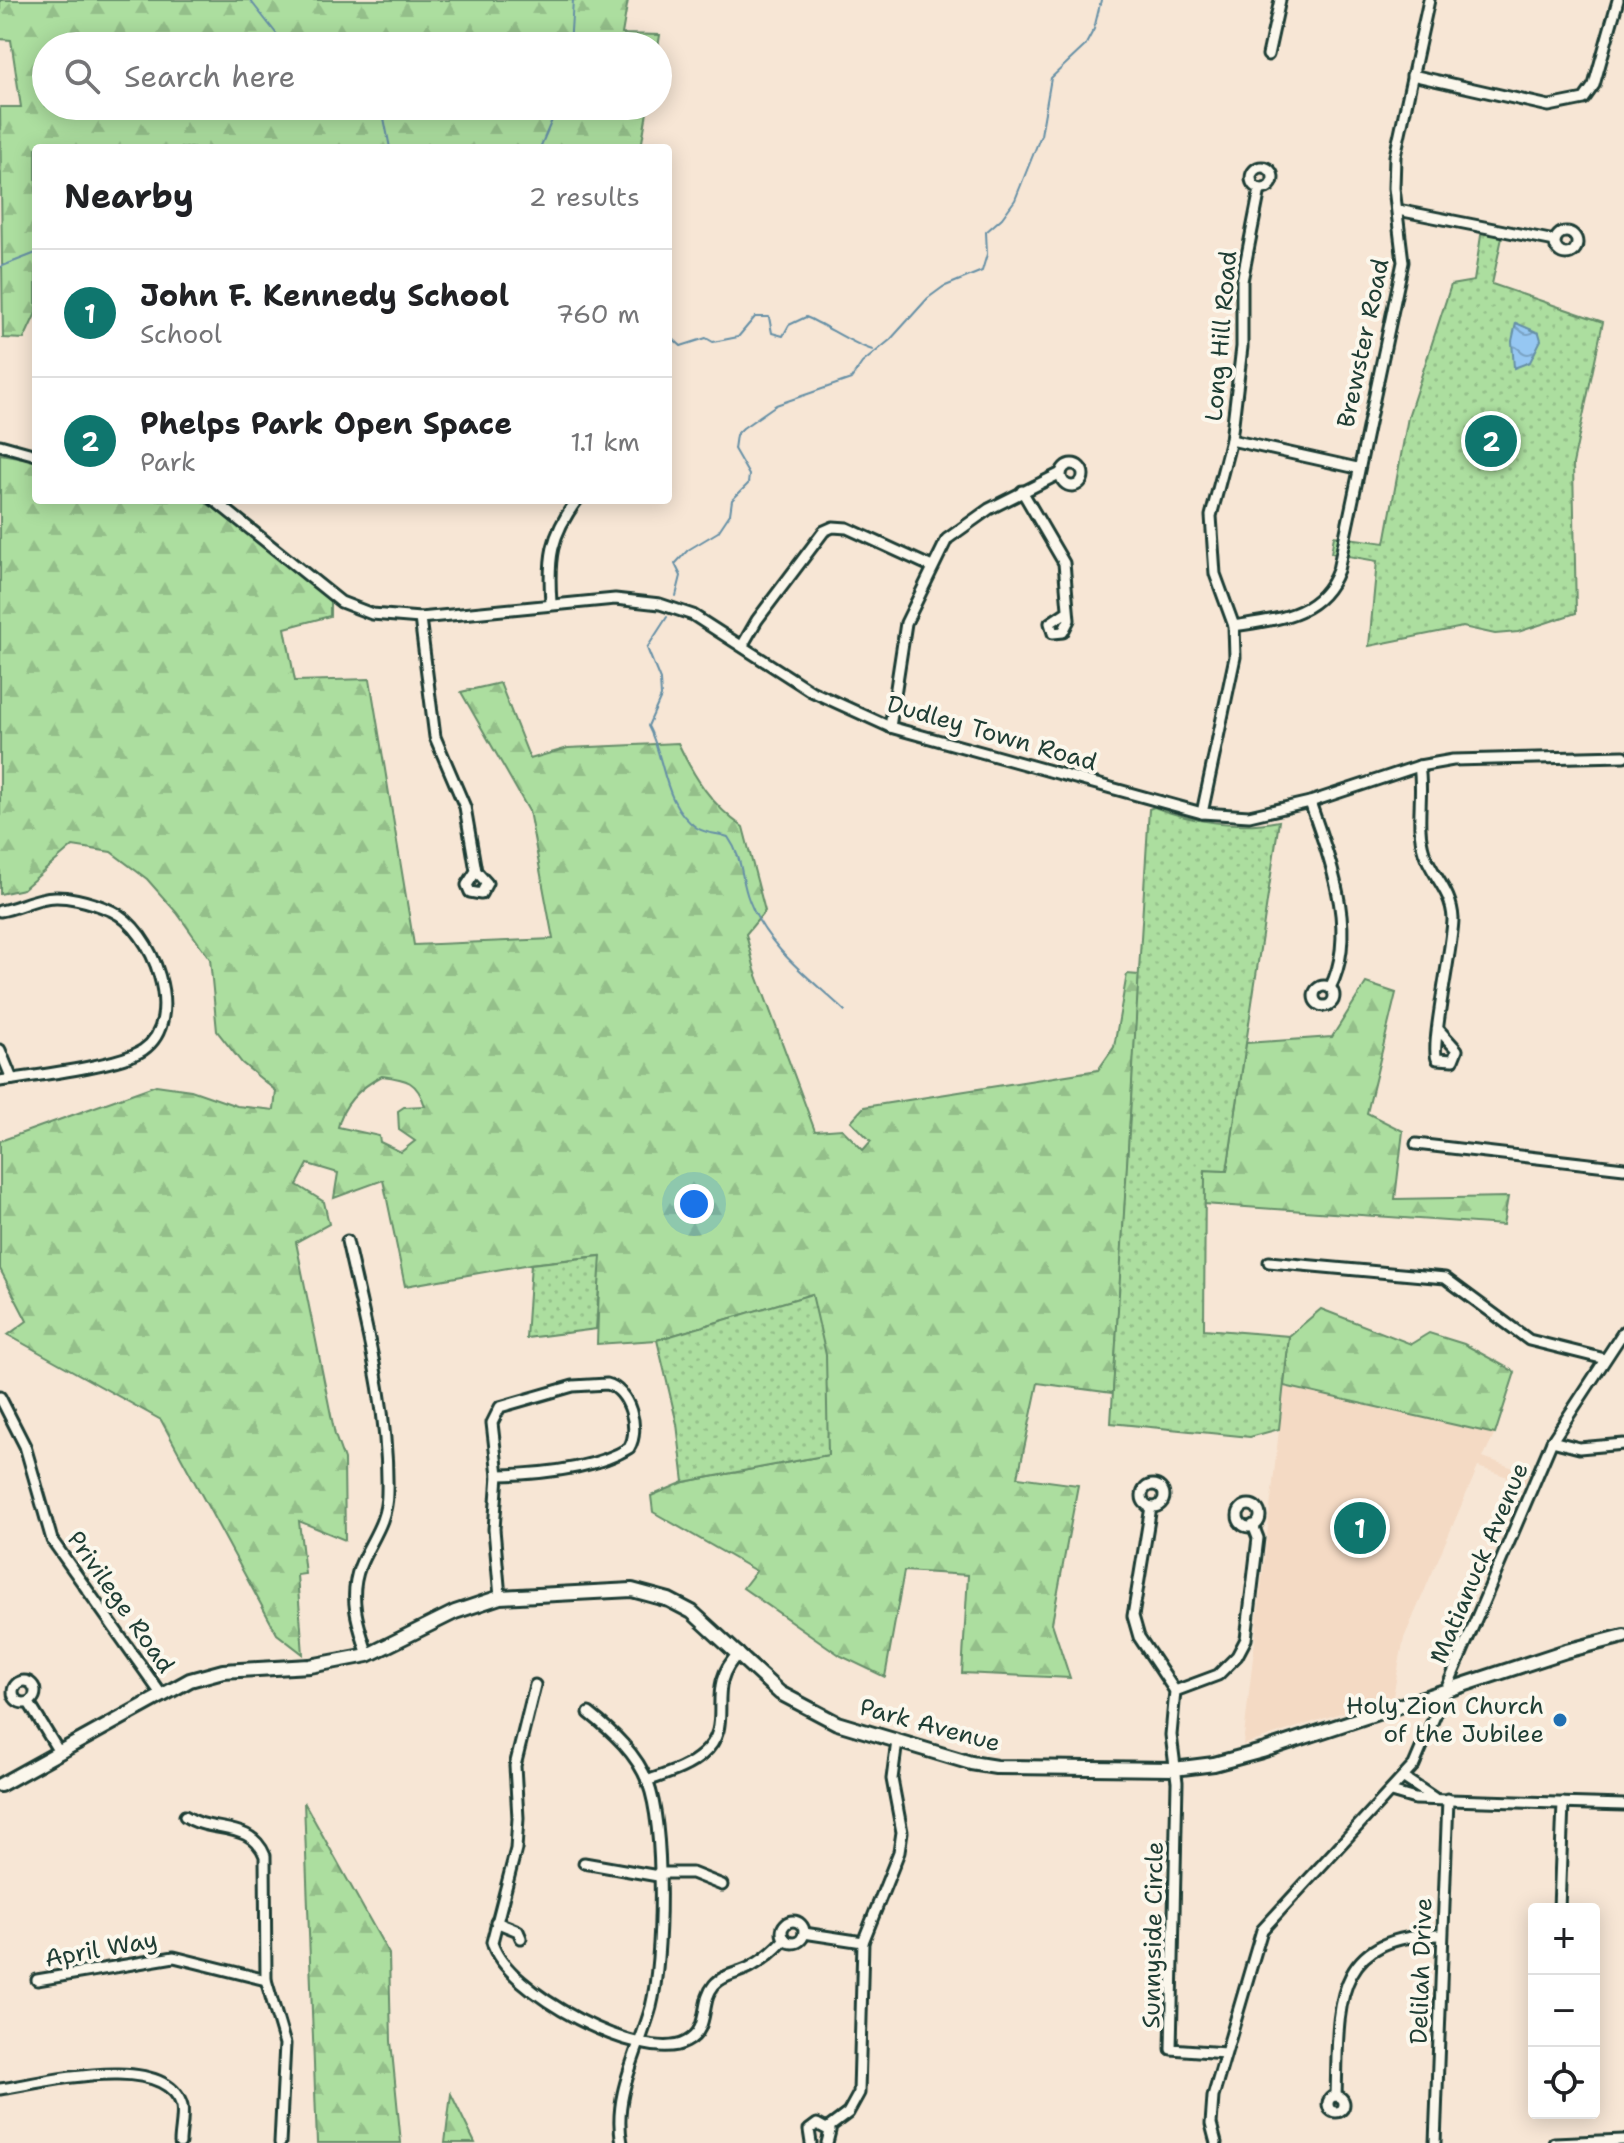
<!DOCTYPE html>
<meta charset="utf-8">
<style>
:root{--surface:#fff;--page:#f6f6f6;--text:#202124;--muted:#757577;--line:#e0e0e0;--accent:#0f766e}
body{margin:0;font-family:"Shantell Sans",sans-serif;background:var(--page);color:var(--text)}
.controls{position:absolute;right:24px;bottom:24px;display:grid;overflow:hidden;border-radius:8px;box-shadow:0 4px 20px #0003}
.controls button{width:72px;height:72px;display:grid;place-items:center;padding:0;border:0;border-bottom:2px solid var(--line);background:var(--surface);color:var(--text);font:40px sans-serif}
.you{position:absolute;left:694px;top:1204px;width:28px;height:28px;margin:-20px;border:6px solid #fff;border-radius:50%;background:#1a73e8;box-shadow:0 0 0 12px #1a73e833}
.badge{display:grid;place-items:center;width:52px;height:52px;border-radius:50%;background:var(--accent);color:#fff;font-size:26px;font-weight:700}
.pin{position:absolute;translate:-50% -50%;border:4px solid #fff;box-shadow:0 2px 8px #0006}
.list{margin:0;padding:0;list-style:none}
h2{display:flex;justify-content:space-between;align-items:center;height:104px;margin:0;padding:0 32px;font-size:34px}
h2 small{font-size:26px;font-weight:400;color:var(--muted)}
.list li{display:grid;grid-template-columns:52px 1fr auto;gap:24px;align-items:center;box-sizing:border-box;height:128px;padding:0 32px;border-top:2px solid var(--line)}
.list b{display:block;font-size:30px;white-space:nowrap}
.list p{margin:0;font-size:26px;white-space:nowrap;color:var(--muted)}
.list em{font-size:26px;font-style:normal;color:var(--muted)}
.icon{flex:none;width:44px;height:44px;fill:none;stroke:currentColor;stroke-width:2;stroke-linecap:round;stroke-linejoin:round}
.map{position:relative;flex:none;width:1624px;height:2143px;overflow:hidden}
.search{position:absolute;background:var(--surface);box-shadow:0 4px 20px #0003;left:32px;top:32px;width:640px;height:88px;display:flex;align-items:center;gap:20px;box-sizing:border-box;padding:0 28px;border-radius:44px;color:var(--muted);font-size:30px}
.panel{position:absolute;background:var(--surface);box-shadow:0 4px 20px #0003;left:32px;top:144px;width:640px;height:360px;border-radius:8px}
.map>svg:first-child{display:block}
</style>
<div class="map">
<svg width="1624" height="2143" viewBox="0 0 1624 2143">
<defs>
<pattern id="forest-firs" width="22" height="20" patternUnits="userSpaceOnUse" patternTransform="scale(2)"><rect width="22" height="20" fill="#acde9f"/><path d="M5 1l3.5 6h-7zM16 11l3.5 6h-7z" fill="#94bf8a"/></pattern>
<pattern id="park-dots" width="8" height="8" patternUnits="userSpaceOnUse" patternTransform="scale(2)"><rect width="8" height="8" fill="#acde9f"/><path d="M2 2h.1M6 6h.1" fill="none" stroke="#94bf8a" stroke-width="1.8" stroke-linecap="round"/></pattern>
<pattern id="water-waves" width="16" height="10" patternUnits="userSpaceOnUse" patternTransform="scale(2)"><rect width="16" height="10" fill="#96c7f2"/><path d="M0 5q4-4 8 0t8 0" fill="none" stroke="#7aa3c5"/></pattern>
</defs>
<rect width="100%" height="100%" fill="#f7e6d5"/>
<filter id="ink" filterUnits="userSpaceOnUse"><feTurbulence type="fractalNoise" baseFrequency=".0125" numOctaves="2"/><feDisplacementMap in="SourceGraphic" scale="16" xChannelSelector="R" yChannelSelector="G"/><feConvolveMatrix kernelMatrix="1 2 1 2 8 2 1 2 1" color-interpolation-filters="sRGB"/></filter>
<g filter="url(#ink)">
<polygon fill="#f4dac4" points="1284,1386 1495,1434 1483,1457 1530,1474 1526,1483 1478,1467 1404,1638 1393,1696 1243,1745"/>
<g fill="url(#forest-firs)" stroke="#668e6a" stroke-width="2" fill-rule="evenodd">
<polygon points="0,0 628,0 622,34 660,35 658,48 46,46 46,106 648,106 641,148 36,148 36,313 24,339 3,338 0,107 21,107 11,40 0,39"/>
<path d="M0,454L36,460V500H200L225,514L330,601V616L285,628L295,681L370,679L414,945L553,939L529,811L461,692L500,683L530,759L568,748L678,743C694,777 712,806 743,827L765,911L746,934L755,970L815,1131L842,1129L863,1150L871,1141L851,1121L864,1107L1098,1070L1114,1047L1127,974L1139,975L1113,1393L1038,1383L1018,1477L1078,1485L1052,1623L1070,1678L962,1673L968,1575L904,1571L885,1677L841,1656L743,1588L756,1571L653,1512L651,1496L684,1482L828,1455L812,1294L657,1340L597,1344L600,1256L531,1264L405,1286L383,1180L334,1198L338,1173L308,1164L297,1185L324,1202L329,1224L296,1242L335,1435L344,1460L345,1540L299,1521L305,1574L297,1575L303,1654L277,1634L161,1420L8,1335L27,1321L0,1269V1141L156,1085L191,1090L237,1106L274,1110L276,1091L242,1063L217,1031L210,959L177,913L147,879L111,852L73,846L23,889L0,894ZM382,1076C407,1079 417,1081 425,1106L404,1107L398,1111L399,1130L415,1141L401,1152L380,1142L379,1136L338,1127C343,1104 361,1087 382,1076Z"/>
<polygon points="1366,983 1396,993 1367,1113 1403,1131 1395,1199 1508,1197 1503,1225 1204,1204 1205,1170 1227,1171 1246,1043 1332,1037"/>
<polygon points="1321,1309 1411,1344 1429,1333 1464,1344 1515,1372 1495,1434 1284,1386 1289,1336"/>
<polygon points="304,1802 389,1954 391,2041 401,2143 317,2143"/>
<polygon points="451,2094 475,2143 445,2143"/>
</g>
<g fill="url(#park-dots)" stroke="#668e6a" stroke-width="2">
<polygon points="1482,229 1503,233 1492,284 1603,322 1573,464 1576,613 1518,632 1495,634 1463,627 1369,646 1377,561 1331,553 1334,536 1385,543 1408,417 1451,285 1474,281"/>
<path d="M1154,807C1192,822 1239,829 1279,821L1227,1171L1205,1170L1204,1329L1289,1336L1279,1429L1250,1437L1111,1423L1149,809Z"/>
<polygon points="601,1256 596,1329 526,1338 531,1264"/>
<polygon points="812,1294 826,1355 828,1455 684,1482 677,1424 657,1340"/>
</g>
<polygon fill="url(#water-waves)" stroke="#6690a6" stroke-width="2" points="1516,323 1539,333 1541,340 1530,362 1514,368 1512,341"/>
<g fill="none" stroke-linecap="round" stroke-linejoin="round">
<g stroke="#6690a6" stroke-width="2">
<polyline points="250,0 286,46"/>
<polyline points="570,46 573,0"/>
<polyline points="358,106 383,113 390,148"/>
<polyline points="540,148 558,106"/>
<polyline points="0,267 36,253"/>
<path d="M668,334L681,346L706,338L713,342L738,337L755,317H769L772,333L783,336L789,325L806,317C825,325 857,347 873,350"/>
<polyline points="676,596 681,576 675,564 688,550 718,532 730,514 732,500 748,484 749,475 734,449 736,435 743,428 776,405 851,379 862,363 890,340 928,298 943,287 982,271 987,254 986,232 1002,218 1015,200 1041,135 1051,78 1085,46 1094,29 1101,0"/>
<path d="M667,617L647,648L660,680L661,697L648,726C666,759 662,804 697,828C706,834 718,833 728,837C744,860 740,877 749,900C767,948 810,978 845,1011"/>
</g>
<defs>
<g id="minor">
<polyline points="1268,55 1280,0"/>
<polyline points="1412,75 1549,106 1584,99 1594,85 1618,0"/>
<circle cx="1262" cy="178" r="11"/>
<polyline points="1398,210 1555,241"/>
<circle cx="1566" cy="243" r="11"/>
<polyline points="1231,440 1357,468"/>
<polyline points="0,445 36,455"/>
<circle cx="1072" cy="475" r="11"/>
<polyline points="1022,491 1064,563 1069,620 1063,632 1053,633 1050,623 1068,611"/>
<polyline points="214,500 341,602 372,614 420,618 615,599 660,604 693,615 811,691 890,727 1202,813 1249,816 1310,802 1419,766 1453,760 1624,756"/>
<path d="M551,603C548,559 550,536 577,500"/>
<polyline points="420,618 435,737 465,807 476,871 487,883 481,894 470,892 467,885 476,871"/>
<path d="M1234,626C1279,619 1321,616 1338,570L1403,262L1394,188L1395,156L1429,0"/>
<polyline points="742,646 757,620 824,531 833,527 847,528 930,566"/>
<polyline points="890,727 906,623 947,539 989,509 1061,473"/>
<path d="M1419,766C1424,794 1415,824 1424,852C1432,876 1452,891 1453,919C1453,945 1430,1047 1437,1059L1453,1060L1457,1050L1439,1030"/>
<path d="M1310,802C1329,858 1359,931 1330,988"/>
<polyline points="1202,813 1235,657 1234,626 1215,574 1211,516 1231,440 1242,347 1242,281 1260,189"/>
<path d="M0,911C14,909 27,902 41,899C62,893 92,902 112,911C152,929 188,1019 143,1050C119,1066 32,1076 0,1081"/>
<circle cx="1324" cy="996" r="10"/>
<polyline points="0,1050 12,1079"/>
<polyline points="1416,1144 1624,1168"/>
<path d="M347,1241C365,1323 389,1408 387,1493C387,1523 370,1541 360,1566C348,1597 358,1625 368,1655"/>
<polyline points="1269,1262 1445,1278 1529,1340 1605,1359"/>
<path d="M607,1384C629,1389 641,1429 629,1448C594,1470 538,1474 498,1475L492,1423L500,1407L573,1386Z"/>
<polyline points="0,1397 25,1446 52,1540 161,1694"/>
<polyline points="1552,1441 1579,1448 1624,1444"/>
<polyline points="498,1475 494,1529 500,1597"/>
<circle cx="1153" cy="1496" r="11"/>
<circle cx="1249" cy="1516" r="11"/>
<polyline points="1151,1507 1133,1616 1139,1637 1175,1691 1171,1735 1177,1782 1171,2049 1225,2053"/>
<circle cx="24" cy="1692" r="11"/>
<path d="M535,1685L515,1766L518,1818L516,1849L492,1942C504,1991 644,2065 686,2042C711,2029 699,2003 714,1985C723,1974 741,1973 752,1966C765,1959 775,1950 785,1939"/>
<polyline points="1175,1691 1218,1675 1237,1656 1246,1639 1258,1538 1253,1525"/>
<polyline points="29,1703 59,1752"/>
<path d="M589,1713C613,1732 637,1754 648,1783C665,1828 663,1959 651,2007C639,2051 612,2096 622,2143"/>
<polyline points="1404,1778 1434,1798"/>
<path d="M647,1781C666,1774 688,1768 703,1754C738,1723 701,1690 739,1653"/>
<polyline points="1391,1792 1415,1799 1624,1805"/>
<path d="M185,1816C211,1834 251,1820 265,1856L266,1980L285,2044L280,2143"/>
<polyline points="584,1863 658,1876"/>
<polyline points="658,1873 692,1873 722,1885"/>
<polyline points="1559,1909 1563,1803"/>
<circle cx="793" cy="1932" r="11"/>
<polyline points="496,1922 518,1931 521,1938"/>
<polyline points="804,1933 863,1942"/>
<polyline points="37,1980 174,1957 266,1980"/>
<path d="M0,2089C43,2083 166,2050 182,2106C184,2117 180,2132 180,2143"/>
<circle cx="1336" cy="2104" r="8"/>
<path d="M1336,2096C1339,2009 1329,1934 1442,1935"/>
<polyline points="828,2128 848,2113 859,2093 863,1942 899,1852 902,1832 892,1779 897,1741"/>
<polyline points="811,2143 809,2130 817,2124 830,2131 827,2143"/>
<polyline points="1216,2143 1211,2124 1213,2097 1262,1930 1414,1765 1552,1441 1624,1331"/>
<polyline points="1435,2143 1448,1799"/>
<polyline points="1554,2143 1624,2140"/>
</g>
<polyline id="major" points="0,1785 190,1680 223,1671 310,1666 368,1655 455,1612 500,1597 632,1590 669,1600 692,1612 780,1693 837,1723 971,1763 996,1767 1174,1769 1214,1764 1262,1751 1566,1651 1624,1636"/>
</defs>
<use href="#minor" stroke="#1f3d34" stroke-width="15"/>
<use href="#major" stroke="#1f3d34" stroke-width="18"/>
<use href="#minor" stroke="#fbf7ec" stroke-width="9"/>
<use href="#major" stroke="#fbf7ec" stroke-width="12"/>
</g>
</g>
<circle fill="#1f6fb2" stroke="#fbf7ec" stroke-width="3" cx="1560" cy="1720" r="8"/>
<g text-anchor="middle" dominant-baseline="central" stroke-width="8" stroke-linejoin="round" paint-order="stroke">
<g font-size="24" fill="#1f3d34" stroke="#fbf7ec">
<text transform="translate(1221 336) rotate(-85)">Long Hill Road</text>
<text transform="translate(1363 343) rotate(-78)">Brewster Road</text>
<text transform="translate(992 733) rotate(16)">Dudley Town Road</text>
<text transform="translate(1479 1563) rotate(-67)">Matianuck Avenue</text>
<text transform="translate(121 1602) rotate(55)">Privilege Road</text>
<text transform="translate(930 1725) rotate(15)">Park Avenue</text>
<text transform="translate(1153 1935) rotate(-89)">Sunnyside Circle</text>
<text transform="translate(101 1949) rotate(-10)">April Way</text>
<text transform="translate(1421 1971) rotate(-88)">Delilah Drive</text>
</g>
<g font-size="24" fill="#1f3d34" stroke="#fbf7ec" text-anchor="end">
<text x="1544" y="1706">Holy Zion Church<tspan x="1544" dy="28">of the Jubilee</tspan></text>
</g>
</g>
</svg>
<div class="controls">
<button>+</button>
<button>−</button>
<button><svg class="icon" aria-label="locate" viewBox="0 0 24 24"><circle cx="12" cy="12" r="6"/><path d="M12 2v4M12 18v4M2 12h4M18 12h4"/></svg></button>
</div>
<div class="you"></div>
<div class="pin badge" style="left:1360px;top:1528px">1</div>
<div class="pin badge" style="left:1491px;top:441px">2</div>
<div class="search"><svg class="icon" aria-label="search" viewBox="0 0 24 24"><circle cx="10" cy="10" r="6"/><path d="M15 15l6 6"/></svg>Search here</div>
<section class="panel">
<h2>Nearby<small>2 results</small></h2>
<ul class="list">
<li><span class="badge">1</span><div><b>John F. Kennedy School</b><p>School</p></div><em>760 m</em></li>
<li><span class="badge">2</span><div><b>Phelps Park Open Space</b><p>Park</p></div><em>1.1 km</em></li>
</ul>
</section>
</div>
